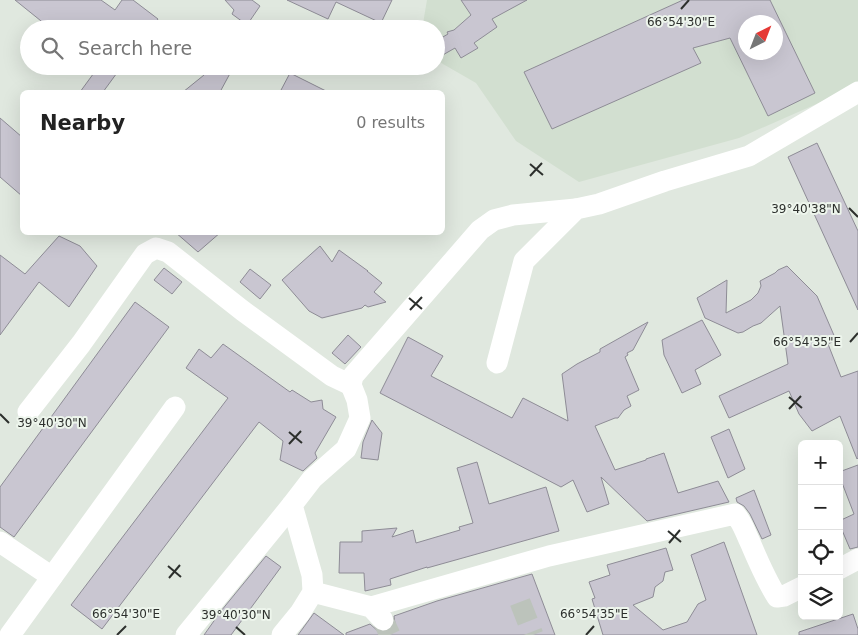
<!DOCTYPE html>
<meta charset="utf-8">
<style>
:root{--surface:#fff;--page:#f6f6f6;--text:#222;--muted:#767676;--line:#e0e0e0}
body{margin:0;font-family:"DejaVu Sans",sans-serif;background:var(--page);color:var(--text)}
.controls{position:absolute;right:15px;bottom:15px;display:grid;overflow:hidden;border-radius:8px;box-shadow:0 5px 20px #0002}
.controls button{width:45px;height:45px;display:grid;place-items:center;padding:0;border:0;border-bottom:1px solid var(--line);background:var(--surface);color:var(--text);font:25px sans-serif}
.compass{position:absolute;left:738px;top:15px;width:45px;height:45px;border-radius:50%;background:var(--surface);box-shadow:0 5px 20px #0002;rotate:42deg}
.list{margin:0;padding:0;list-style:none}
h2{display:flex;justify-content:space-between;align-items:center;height:65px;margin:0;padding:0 20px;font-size:21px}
h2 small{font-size:16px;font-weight:400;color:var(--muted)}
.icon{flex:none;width:28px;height:28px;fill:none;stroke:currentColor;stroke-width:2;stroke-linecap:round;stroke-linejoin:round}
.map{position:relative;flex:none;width:858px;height:635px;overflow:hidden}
.search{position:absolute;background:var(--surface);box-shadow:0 5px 20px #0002;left:20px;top:20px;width:425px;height:55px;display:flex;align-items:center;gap:12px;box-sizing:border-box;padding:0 18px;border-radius:28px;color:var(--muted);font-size:19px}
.panel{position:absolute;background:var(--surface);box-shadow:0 5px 20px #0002;left:20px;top:90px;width:425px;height:145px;border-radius:8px}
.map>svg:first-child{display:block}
</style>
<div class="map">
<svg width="858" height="635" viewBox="0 0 858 635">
<rect width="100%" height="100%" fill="#e0e8df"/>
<path fill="#d2dfd0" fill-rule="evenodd" d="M427,0H858V82L830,98L739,138L579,182L516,141L476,83L436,60V29H422ZM746,22H776V52H746Z"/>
<g fill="#c9c6d1" stroke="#8e8c96" fill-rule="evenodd">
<polygon points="15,0 101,0 115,10 122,0 133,0 158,19 151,29 51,29"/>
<polygon points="225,0 252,0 260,6 247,25 232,14 234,10"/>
<polygon points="287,0 392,0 381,23 336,2 328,19"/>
<polygon points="461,0 527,0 492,19 497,27 474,43 478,48 461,58 455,48 441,56 436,47 436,41 448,34 447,32 454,30 471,15"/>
<path d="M683,0H770L815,93L768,116L730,38L693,48L701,63L552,129L524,72ZM746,22H776V52H746Z"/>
<polygon points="99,66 122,66 103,92 80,92"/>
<polygon points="209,66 234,66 220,92 183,92 204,75"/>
<polygon points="290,73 328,92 280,92"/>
<polygon points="0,118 22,137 22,196 0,177"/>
<polygon points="817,143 858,231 858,310 788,157"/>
<polygon points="175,232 221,232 198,252"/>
<polygon points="59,236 80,246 97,266 69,307 39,282 0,335 0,255 25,274"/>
<polygon points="320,246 332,262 339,250 368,271 367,271 382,283 374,292 386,302 368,307 365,305 362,308 322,318 309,311 282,280"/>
<polygon points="787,266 817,296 836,340 828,344 841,377 858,371 858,458 857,459 840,416 812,431 799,414 789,391 729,418 719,396 788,364 780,306 761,323 753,326 743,332 738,333 705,318 697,298 727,280 726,313 751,300 758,293 761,286 760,281 775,273 778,270"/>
<polygon points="164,268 182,282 172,294 154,280"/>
<polygon points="250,269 271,285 260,299 240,282"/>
<polygon points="135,302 169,327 14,537 0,527 0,487"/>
<polygon points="702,320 721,355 695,370 701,384 682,393 664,355 662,340"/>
<polygon points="648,322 633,350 627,353 628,355 625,357 639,390 627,396 631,406 624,410 618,418 615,418 595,426 615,470 646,460 646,459 664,453 678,493 718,481 729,502 647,521 601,477 609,504 587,512 573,480 561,487 380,393 408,337 443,356 431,376 512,418 523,398 568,421 562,374 577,364 600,352 600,349"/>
<polygon points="348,335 361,347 345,364 332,353"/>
<polygon points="223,344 290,392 292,390 311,402 322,400 323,409 336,417 315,453 317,458 303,471 280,460 283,441 259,422 102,629 71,605 228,398 186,368 199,349 211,358"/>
<polygon points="372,420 382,433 378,460 361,458 363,442"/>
<polygon points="729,429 745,469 728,478 711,437"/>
<polygon points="477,462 489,504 546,487 559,531 427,568 427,567 390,579 391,585 365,591 364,573 339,573 340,542 362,542 362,531 397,528 392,537 413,530 416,543 460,530 459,527 473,523 457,468"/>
<polygon points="858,465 858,547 850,549 839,523 839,521 854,514 839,475 839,472"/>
<polygon points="754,490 771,535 762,539 750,514 744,506 737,502 736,498"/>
<polygon points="724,542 757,635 603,635 592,599 595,598 589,582 610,575 607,565 666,548 673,570 665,572 663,581 655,587 653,597 633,605 663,630 687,622 698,604 706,600 691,555"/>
<polygon points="266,556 281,567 231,635 204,635 221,611"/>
<polygon points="532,574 555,635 346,635 346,633 370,624 379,632 386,632 392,629 395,624 394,616 437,601"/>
<polygon points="314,613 344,635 298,635"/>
<polygon points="853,614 858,629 858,635 799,635 799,632"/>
</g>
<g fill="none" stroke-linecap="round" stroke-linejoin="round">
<g stroke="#bcc3bb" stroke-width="21" stroke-dasharray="21 11" stroke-linecap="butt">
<polyline points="520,602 533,635"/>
<polyline points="383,620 390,635"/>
</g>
<g stroke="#fff" stroke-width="21">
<polyline points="497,363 524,261 576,209 599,204 665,181 749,156 858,92"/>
<polyline points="28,412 81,344 145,254 156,248 168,252 243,311 332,376 351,385"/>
<polyline points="0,542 52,577"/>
<polyline points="839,569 858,559"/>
<polyline points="313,592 371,607 383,620"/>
<path d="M371,607L549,556L735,514C743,523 745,532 750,542C758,561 766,580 777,597L784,596L802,587"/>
<polyline points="10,635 175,407"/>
<polyline points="186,635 292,505"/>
<polyline points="282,635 300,613 313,592 312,575 292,505 312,479 346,449 360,418 357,400 351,385 353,376 480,230 494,220 513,215 576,209"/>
</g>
</g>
<path fill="none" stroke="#2d302d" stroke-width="2" d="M681,9L689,0M530,164L543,175M530,176L542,163M849,208L858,217M409,298L422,309M410,310L422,297M850,342L858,333M789,397L802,408M789,409L801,396M0,414L9,423M289,432L302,443M289,444L301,431M668,531L681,542M669,543L680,530M168,566L181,577M169,578L180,565M236,627L245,635M117,635L126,626M586,635L594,626"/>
<g font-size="12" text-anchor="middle" fill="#2d302d" stroke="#edf5ec" stroke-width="4" stroke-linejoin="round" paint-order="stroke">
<text x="681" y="26">66°54'30"E</text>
<text x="806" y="213">39°40'38"N</text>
<text x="807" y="346">66°54'35"E</text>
<text x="52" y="427">39°40'30"N</text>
<text x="126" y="618">66°54'30"E</text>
<text x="594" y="618">66°54'35"E</text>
<text x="236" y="619">39°40'30"N</text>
</g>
</svg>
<div class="controls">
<button>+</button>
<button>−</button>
<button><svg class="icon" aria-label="locate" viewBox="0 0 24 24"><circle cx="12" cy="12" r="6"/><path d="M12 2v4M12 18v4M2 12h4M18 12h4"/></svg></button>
<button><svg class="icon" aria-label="layers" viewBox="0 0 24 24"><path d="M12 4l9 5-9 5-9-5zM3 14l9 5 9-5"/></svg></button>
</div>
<svg class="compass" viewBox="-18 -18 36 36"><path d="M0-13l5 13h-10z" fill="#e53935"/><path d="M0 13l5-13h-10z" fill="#767676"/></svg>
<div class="search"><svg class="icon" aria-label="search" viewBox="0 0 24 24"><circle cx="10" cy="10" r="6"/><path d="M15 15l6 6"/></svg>Search here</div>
<section class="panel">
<h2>Nearby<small>0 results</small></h2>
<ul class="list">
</ul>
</section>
</div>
